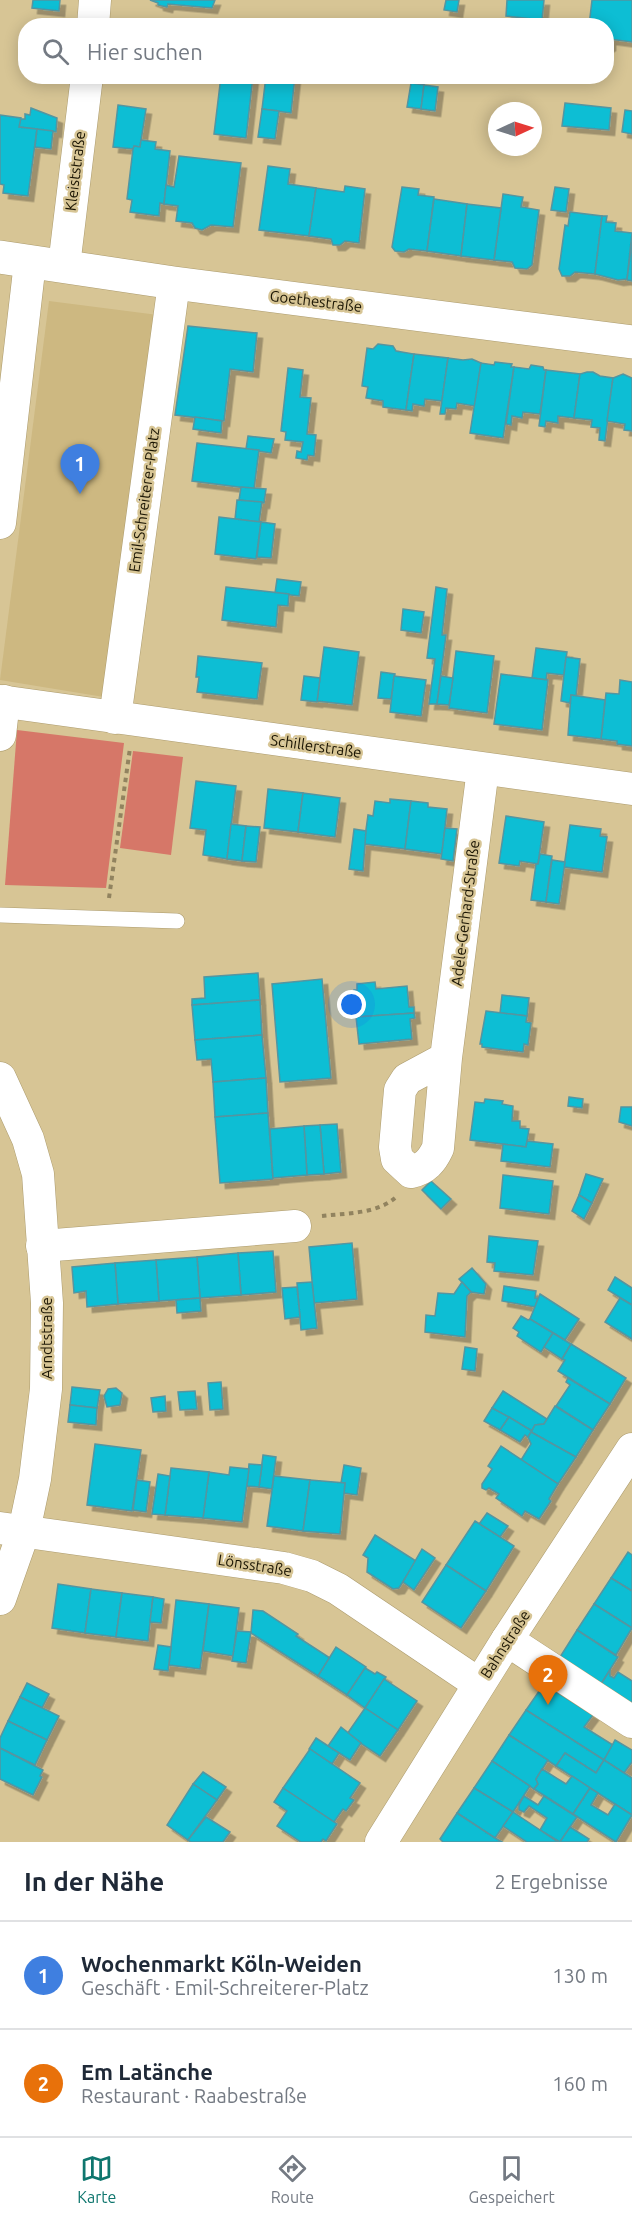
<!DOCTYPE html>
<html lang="de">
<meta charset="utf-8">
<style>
:root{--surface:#fff;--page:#f2f2f3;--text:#1f2937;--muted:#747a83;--line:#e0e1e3;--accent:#0f766e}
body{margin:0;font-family:Ubuntu,sans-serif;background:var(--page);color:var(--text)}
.compass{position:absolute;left:488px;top:102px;width:54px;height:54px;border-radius:50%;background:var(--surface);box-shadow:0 3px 15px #0003;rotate:86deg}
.you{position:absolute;left:352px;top:1005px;width:21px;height:21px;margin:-15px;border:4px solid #fff;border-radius:50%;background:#1a73e8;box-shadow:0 0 0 9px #1a73e833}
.badge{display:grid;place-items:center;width:39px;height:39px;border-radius:50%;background:var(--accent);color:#fff;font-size:20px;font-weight:700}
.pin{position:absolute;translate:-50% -50px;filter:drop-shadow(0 2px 3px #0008)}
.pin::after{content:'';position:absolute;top:32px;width:21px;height:18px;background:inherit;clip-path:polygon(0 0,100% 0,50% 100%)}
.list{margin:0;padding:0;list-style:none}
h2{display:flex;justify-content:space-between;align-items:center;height:78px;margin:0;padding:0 24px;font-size:26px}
h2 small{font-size:20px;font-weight:400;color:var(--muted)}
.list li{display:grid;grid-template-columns:39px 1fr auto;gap:18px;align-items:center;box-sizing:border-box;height:108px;padding:0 24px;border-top:2px solid var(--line)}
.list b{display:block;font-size:22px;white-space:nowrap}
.list p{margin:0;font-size:20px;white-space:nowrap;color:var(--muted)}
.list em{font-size:20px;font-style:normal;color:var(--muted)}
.icon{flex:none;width:33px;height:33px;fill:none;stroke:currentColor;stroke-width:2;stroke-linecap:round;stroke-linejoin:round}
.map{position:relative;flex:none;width:632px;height:1842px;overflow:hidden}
.search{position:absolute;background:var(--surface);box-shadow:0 3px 15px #0003;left:18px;right:18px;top:18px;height:66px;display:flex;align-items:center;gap:15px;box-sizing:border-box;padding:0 21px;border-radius:24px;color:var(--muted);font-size:22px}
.sheet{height:294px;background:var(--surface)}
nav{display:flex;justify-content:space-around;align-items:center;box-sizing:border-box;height:84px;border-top:2px solid var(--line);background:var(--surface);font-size:16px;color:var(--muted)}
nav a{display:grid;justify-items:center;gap:3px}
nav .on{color:var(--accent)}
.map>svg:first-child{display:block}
</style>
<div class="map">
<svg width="632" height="1842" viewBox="0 0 632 1842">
<defs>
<filter id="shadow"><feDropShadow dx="5.5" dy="5.5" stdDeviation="0" flood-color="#0004"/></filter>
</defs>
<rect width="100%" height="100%" fill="#d7c595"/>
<polygon fill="#cdb881" points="49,301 158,315 110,698 0,680"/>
<g fill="#d67768">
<polygon points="17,730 124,743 106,888 5,885"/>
<polygon points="133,751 183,757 171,855 120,848"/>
</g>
<g fill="#07bed4" stroke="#5695a0" stroke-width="1.5" filter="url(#shadow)">
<polygon points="33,0 60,0 59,11 32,8"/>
<polygon points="150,0 215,0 212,8 168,4 167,7 158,5 158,3"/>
<polygon points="459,0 457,12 444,10 446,0"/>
<polygon points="507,0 544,0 542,20 506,16"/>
<polygon points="592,0 632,0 632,42 610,39 610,45 606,48 606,26 589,26"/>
<polygon points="221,76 253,76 246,138 214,134"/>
<polygon points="266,76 295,76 291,113 262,109"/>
<polygon points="411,83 424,85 421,109 407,107"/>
<polygon points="424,85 438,87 435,111 421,109"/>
<polygon points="565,103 611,108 609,130 562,126"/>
<polygon points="118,105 146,109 140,147 134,146 133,149 113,147"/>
<polygon points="31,108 57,118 56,132 19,127 20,119 25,119 25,114 30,115"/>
<polygon points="262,109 279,111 275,139 258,137"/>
<polygon points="625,110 632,111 632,134 622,132"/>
<polygon points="0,115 21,118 19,127 37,129 28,196 3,193 4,185 0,184"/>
<polygon points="37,129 53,131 51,149 35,147"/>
<polygon points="141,140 156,142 155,149 170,151 164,204 160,203 159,216 130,212 132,200 127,199 133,149 134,146 140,147"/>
<polygon points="179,156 241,163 233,227 211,225 202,230 195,228 192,223 176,221 178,206 164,204 166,185 174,187"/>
<polygon points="268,166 290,169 288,184 316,188 309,236 259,230"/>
<polygon points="345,186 365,189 359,243 345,241 340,245 333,245 331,239 309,236 316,188 344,192"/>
<polygon points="402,187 419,189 418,195 434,197 427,251 409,249 404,252 395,251 392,247"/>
<polygon points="555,187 569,189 566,212 551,210"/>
<polygon points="503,194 523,197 521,207 539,210 532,265 527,269 515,268 512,262 494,260"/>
<polygon points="434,199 467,204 461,256 427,251"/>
<polygon points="467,204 501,208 494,260 461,256"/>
<polygon points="570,212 602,216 595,274 575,272 570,276 562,276 559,269 565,225 568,226"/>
<polygon points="602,216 607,216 606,222 616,223 615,231 632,233 627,279 618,280 595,274"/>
<polygon points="632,241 632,281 627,280"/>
<polygon points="188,326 257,333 253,372 230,369 224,421 175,415"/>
<polygon points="378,344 393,346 396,351 414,354 406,410 383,407 383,401 366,398 368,387 362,386 367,348 373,349"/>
<polygon points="414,354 448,358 442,401 425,399 424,406 413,404 412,411 406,410"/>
<polygon points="448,358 463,360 472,359 481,363 475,406 457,403 456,409 446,408 445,414 440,414"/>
<polygon points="495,362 512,364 511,367 514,367 503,438 470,433 481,363 494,365"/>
<polygon points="531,365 543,367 544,370 546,370 540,414 523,412 522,418 512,416 511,425 506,424 514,367 529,369"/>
<polygon points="288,368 303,370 300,397 311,398 307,434 316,435 314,456 308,455 307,460 296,458 297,451 301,452 303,442 285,440 286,432 281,431"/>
<polygon points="546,370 580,374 574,418 558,416 558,423 546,421 545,427 539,426"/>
<polygon points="587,372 593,372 600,376 613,378 605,441 599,440 600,428 591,427 592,420 574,418 580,374"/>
<polygon points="623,374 632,378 632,431 624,430 625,424 607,421 613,378"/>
<polygon points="195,417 222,421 221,433 193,429"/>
<polygon points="248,436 274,439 271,453 246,449"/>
<polygon points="197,443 259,450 254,489 192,481"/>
<polygon points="241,487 266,489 264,503 239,500"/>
<polygon points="237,500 262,502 259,522 235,519"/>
<polygon points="219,517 261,522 256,559 215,554"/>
<polygon points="261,522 275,524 271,558 257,557"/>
<polygon points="277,579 301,582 299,596 275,593"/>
<polygon points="226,587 289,594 288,606 278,605 276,627 222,620"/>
<polygon points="436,587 447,589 442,635 446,635 437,704 429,704 435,659 427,658"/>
<polygon points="403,609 424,612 421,633 401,630"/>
<polygon points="324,647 359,652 352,705 317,701"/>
<polygon points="536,648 567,652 564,675 547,673 546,680 532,678"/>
<polygon points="456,651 494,656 487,713 449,708"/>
<polygon points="198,656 262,663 257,699 197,692 199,677 196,677"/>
<polygon points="566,657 580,659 576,696 571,695 570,703 561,701"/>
<polygon points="381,672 395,674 391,699 378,698"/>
<polygon points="501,674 548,680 542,730 494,724"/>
<polygon points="304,676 320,678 317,702 301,700"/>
<polygon points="394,676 426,680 421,716 390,712"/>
<polygon points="441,676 453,678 449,705 437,704"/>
<polygon points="620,680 632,682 632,746 617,744 617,741 601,739 606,693 619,694"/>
<polygon points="571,695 605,700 601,739 568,735"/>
<polygon points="196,781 236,786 227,859 203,855 206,830 190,828"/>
<polygon points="268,789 303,793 298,832 264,828"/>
<polygon points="303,793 340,798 335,837 298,832"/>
<polygon points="390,799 411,801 405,849 364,844 368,815 373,816 375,801 390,803"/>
<polygon points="411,801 428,803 428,807 447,809 442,854 405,849"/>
<polygon points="506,816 544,822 538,864 520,861 519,866 499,863"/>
<polygon points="231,824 246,826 242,861 227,859"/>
<polygon points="570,825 601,829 600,836 607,837 602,872 564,867"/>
<polygon points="246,826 260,827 256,862 242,861"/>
<polygon points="445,828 457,829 453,861 441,859"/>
<polygon points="354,829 366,831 363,871 349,869"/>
<polygon points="540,854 552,856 546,902 531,900 536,864 538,864"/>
<polygon points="552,860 565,862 559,904 546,902"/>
<polygon points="258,973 260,1000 192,1005 192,999 205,998 204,977"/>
<polygon points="322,979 331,1078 280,1082 272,984"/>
<polygon points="375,982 376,989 407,986 409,1007 414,1007 414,1013 356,1017 354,990 357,990 357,984"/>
<polygon points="502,995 529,998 527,1016 500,1013"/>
<polygon points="260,1000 262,1035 195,1040 192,1005"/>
<polygon points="486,1011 527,1016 526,1022 531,1023 528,1045 524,1044 523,1052 482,1047 482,1044 480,1044"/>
<polygon points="414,1013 415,1018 410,1019 412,1039 359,1044 356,1017"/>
<polygon points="262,1035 266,1078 213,1082 211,1059 197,1060 195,1040"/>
<polygon points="266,1078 268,1113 215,1117 213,1082"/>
<polygon points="569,1097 583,1099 582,1108 568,1106"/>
<polygon points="485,1099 503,1101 502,1104 513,1106 512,1121 520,1121 520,1128 529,1129 526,1147 470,1140 475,1102 484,1103"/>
<polygon points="621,1107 632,1107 632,1126 619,1122"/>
<polygon points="268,1113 273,1179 220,1183 215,1117"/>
<polygon points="337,1124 341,1172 324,1174 320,1125"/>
<polygon points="320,1125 324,1174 307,1175 304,1126"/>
<polygon points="304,1126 307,1175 273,1178 270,1129"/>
<polygon points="527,1141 553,1144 550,1167 501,1161 503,1144 526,1147"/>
<polygon points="586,1174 603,1179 592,1203 579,1195"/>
<polygon points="503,1175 553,1181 549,1214 500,1208"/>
<polygon points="431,1181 451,1199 441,1209 422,1190"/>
<polygon points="579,1195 592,1203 584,1219 572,1211"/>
<polygon points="489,1236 538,1241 533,1275 494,1271 495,1263 487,1262"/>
<polygon points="352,1243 357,1299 314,1303 309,1247"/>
<polygon points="273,1251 276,1292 241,1295 238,1253"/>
<polygon points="238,1253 241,1295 200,1298 197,1257"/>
<polygon points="197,1257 200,1298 159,1301 156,1260"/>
<polygon points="156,1260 159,1301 118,1304 115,1263"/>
<polygon points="115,1263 118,1304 87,1307 86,1291 74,1293 72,1267"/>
<polygon points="472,1268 486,1284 484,1294 471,1292 459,1279"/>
<polygon points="615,1277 632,1288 632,1305 608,1290"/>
<polygon points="312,1282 317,1328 301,1330 297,1283"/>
<polygon points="462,1282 471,1292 467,1296 465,1337 425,1332 426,1315 435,1316 438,1293 454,1294"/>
<polygon points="504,1286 536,1291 535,1298 538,1298 535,1307 502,1301"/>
<polygon points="297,1287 300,1317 285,1319 282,1288"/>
<polygon points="540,1294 579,1319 565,1340 530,1319"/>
<polygon points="200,1298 201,1311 177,1313 176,1300"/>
<polygon points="620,1298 632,1305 632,1339 605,1322"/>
<polygon points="521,1316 528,1320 530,1319 553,1333 541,1352 517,1336 519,1332 513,1328"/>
<polygon points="553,1333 571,1344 562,1359 544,1347"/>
<polygon points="571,1344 626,1378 610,1404 558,1371 565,1360 562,1359"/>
<polygon points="465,1347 477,1349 475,1371 462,1369"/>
<polygon points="568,1378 610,1404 593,1430 556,1406 570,1385 566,1382"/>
<polygon points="221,1382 223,1409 210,1410 208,1383"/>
<polygon points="72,1387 100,1390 97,1408 70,1405"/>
<polygon points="116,1388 122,1393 120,1405 107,1407 104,1396 108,1389"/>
<polygon points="195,1391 197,1409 180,1410 178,1392"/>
<polygon points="503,1391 547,1419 544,1424 535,1425 532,1431 492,1408"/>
<polygon points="165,1396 166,1411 153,1412 151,1398"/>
<polygon points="70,1405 97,1408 96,1425 68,1422"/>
<polygon points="555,1406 593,1430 576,1457 531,1432 535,1425 544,1424"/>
<polygon points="492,1408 509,1417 500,1430 484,1421"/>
<polygon points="509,1417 532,1431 528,1437 525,1435 520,1442 500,1430"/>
<polygon points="531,1432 576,1457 558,1484 521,1460 531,1444 528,1437"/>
<polygon points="95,1444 141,1450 132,1511 87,1505"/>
<polygon points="501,1446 558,1484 549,1499 551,1501 539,1519 525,1511 522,1516 496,1498 499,1494 489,1488 486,1490 482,1488 482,1484 492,1469 488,1466"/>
<polygon points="263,1455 276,1457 272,1489 259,1487"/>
<polygon points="249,1464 262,1465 259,1487 247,1486"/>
<polygon points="344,1465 361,1468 357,1495 344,1493 345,1483 341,1483"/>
<polygon points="230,1467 249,1469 242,1522 203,1518 209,1472 229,1475"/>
<polygon points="171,1468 209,1472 203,1518 165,1515"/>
<polygon points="158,1474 170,1476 165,1515 152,1514"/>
<polygon points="274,1476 310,1480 303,1531 267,1526"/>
<polygon points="137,1480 150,1482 146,1512 133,1510"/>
<polygon points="310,1480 345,1483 340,1534 303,1531"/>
<polygon points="487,1513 508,1526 500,1537 479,1524"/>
<polygon points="475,1521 514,1546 486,1591 446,1565"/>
<polygon points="375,1535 416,1561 399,1588 393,1589 367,1572 368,1558 363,1555"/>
<polygon points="422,1549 435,1558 414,1590 403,1582"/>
<polygon points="628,1552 632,1555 632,1591 611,1578"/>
<polygon points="446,1565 486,1591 461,1628 422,1602"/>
<polygon points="611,1578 632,1591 632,1628 594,1604"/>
<polygon points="58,1584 91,1589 85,1633 52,1628"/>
<polygon points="91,1589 122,1593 116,1637 85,1633"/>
<polygon points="122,1593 153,1597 148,1641 116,1637"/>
<polygon points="153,1597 164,1599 161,1623 150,1622"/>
<polygon points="176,1600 209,1604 200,1669 169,1665"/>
<polygon points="209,1604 239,1608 233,1656 203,1651"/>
<polygon points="594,1604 632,1628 616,1655 577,1630"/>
<polygon points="253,1610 263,1611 298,1634 296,1636 330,1658 318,1676 251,1633"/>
<polygon points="577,1630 618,1657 601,1684 560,1657"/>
<polygon points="237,1631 251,1632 246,1663 232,1661"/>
<polygon points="158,1645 171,1647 168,1671 154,1669"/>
<polygon points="336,1647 366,1667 347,1695 318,1676"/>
<polygon points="365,1668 375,1674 377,1672 386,1677 365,1708 347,1695"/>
<polygon points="610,1670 610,1676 614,1678 618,1672 632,1681 632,1704 601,1684"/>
<polygon points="384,1679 417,1701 398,1730 365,1708"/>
<polygon points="27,1683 49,1694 42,1708 20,1697"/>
<polygon points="544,1684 593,1715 584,1727 613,1745 604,1760 526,1710"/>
<polygon points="20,1697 59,1716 47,1740 8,1721"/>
<polygon points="365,1708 398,1730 380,1756 347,1734"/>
<polygon points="526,1710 604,1760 596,1773 565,1753 556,1766 509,1735"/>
<polygon points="8,1721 47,1740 35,1765 0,1748 0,1738"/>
<polygon points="341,1727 361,1743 350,1760 328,1746"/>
<polygon points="509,1735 548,1760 536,1779 538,1784 534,1789 492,1761"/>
<polygon points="316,1738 339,1753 332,1764 309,1749"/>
<polygon points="615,1740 632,1750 632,1762 624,1773 604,1760"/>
<polygon points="0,1748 43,1770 40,1776 42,1777 33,1795 0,1779"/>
<polygon points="310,1749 360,1783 350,1798 354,1800 346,1811 343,1809 334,1822 283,1788"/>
<polygon points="565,1753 596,1773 604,1760 632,1778 632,1815 556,1766"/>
<polygon points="492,1761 530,1786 513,1812 474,1788"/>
<polygon points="542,1769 566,1784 572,1776 590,1788 573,1814 534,1789 538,1784 536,1779"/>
<polygon points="203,1772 226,1787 217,1800 193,1784"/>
<polygon points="193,1784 217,1800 188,1840 167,1825"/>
<polygon points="283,1788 337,1824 326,1841 323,1839 321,1842 301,1842 277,1826 287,1811 274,1802"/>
<polygon points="474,1788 513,1812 495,1838 457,1813"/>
<polygon points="590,1788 598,1793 591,1805 608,1815 615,1804 632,1815 616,1842 573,1814"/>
<polygon points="524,1796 538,1805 544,1796 577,1817 560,1842 540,1830 547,1818 529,1806 524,1812 519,1810 519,1805"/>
<polygon points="513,1812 558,1842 527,1842 503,1826"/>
<polygon points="457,1813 495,1838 502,1842 443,1842 440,1839"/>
<polygon points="206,1817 230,1832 223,1842 191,1842 188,1840"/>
<polygon points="570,1827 589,1839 587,1842 560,1842"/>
</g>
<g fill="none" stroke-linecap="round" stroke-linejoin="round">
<defs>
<polyline id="lane" points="0,915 177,921"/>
<g id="street">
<polyline points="93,26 95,0"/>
<polyline points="64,266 87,76"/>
<polyline points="0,523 30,262"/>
<polyline points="0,701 632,789"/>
<polyline points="115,718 174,283"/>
<polyline points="0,735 4,701"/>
<path d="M446,1058L407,1079L400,1090L395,1147L397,1159L411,1172C425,1169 432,1161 438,1148L446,1058L483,769"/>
<polyline points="0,1078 28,1139 38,1174 47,1303 46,1389 35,1479 24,1531 0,1599"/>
<polyline points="42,1246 295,1226"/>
<polyline points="0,1528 284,1568 312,1576 338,1589 479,1684"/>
<polyline points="507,1640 632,1722"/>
<polyline points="381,1842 507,1640 632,1449"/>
</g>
<polyline id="secondary" points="0,257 174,283 632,342"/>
</defs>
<use href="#lane" stroke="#ac9b6d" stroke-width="16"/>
<use href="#street" stroke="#ac9b6d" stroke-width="33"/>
<use href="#secondary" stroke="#ac9b6d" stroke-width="34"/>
<g stroke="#91835f" stroke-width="4" stroke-dasharray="4.5 4.5" stroke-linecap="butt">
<polyline points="109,898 130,748"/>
<path d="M322,1216C347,1213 376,1214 395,1198"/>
</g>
<use href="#lane" stroke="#fff" stroke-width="15"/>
<use href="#street" stroke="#fff" stroke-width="32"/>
<use href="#secondary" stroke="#fff" stroke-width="33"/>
</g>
<g text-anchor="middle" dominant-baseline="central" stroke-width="5" stroke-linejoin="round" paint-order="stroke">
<g font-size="15" fill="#1b1503" stroke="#d7c595">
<text transform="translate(75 171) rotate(-83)">Kleiststraße</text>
<text transform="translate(316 301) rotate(7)">Goethestraße</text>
<text transform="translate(144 500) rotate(-82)">Emil-Schreiterer-Platz</text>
<text transform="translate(316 746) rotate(8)">Schillerstraße</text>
<text transform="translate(465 913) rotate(-83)">Adele-Gerhard-Straße</text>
<text transform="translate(46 1338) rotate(-90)">Arndtstraße</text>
<text transform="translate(255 1565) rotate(9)">Lönsstraße</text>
<text transform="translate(505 1644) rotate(-57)">Bahnstraße</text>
</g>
</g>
</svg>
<svg class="compass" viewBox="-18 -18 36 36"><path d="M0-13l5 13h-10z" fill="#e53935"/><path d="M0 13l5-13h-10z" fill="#747a83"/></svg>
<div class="you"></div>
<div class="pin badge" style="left:80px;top:494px;background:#3f7fe0">1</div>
<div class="pin badge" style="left:548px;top:1705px;background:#e8710a">2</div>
<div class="search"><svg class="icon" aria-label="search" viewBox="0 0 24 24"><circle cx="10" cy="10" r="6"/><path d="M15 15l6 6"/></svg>Hier suchen</div>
</div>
<section class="sheet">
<h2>In der Nähe<small>2 Ergebnisse</small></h2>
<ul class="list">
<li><span class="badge" style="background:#3f7fe0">1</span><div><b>Wochenmarkt Köln-Weiden</b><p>Geschäft · Emil-Schreiterer-Platz</p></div><em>130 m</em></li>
<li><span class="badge" style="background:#e8710a">2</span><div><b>Em Latänche</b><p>Restaurant · Raabestraße</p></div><em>160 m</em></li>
</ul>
</section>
<nav>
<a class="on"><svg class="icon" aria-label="map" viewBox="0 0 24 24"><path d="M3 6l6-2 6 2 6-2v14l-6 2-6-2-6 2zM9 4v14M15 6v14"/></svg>Karte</a>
<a><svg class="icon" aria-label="directions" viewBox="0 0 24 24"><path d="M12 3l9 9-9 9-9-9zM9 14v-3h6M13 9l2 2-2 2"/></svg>Route</a>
<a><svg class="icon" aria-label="saved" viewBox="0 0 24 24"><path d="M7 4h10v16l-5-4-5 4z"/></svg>Gespeichert</a>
</nav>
